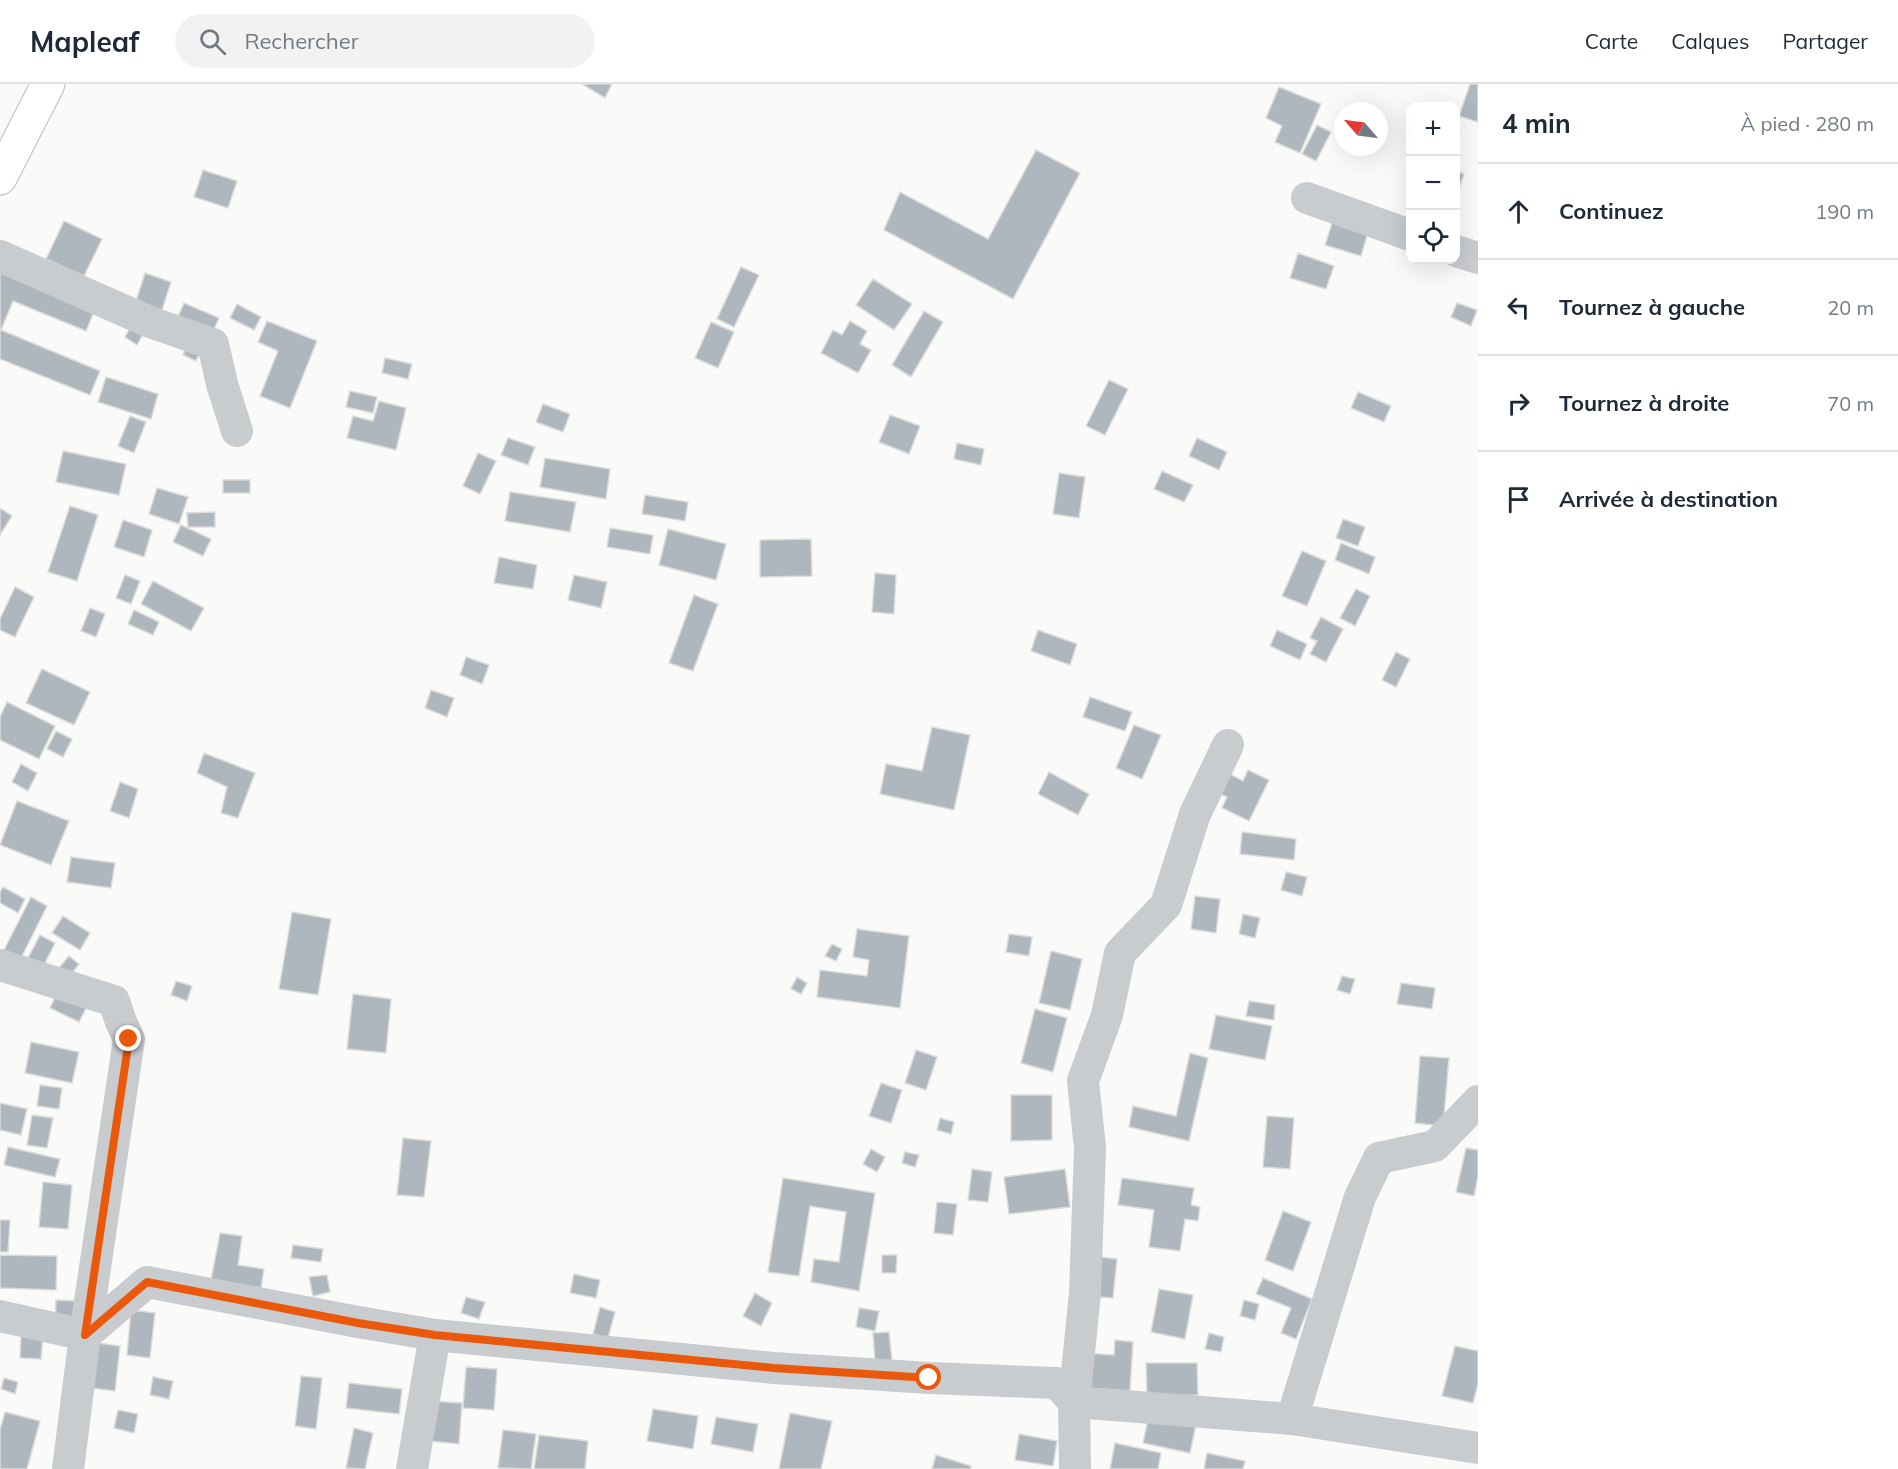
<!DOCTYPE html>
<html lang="fr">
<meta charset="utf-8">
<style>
:root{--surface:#fff;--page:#f2f2f3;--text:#1f2937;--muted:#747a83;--line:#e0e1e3}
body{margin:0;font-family:Mulish,sans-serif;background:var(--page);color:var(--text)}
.controls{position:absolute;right:18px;top:18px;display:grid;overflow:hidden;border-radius:12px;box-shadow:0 6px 24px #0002}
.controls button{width:54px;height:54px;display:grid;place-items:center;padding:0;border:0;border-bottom:2px solid var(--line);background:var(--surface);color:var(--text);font:30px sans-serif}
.compass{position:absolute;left:1334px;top:18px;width:54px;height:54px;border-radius:50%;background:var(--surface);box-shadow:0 6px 24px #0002;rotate:298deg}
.stop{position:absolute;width:18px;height:18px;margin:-14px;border:4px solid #ea580c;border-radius:50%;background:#fff}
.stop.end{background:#ea580c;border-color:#fff;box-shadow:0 2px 6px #0008}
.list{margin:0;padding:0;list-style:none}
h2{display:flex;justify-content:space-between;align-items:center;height:78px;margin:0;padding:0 24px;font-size:26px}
h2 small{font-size:20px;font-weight:400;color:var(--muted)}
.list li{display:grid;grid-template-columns:39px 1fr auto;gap:18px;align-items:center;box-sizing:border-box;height:96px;padding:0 24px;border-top:2px solid var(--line)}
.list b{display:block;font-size:22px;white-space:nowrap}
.list em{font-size:20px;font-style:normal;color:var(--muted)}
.icon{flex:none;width:33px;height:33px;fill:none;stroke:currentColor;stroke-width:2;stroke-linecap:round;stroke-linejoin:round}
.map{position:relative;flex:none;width:1478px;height:1385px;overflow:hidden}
header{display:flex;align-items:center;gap:36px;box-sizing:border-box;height:84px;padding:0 30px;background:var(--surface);border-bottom:2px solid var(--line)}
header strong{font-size:28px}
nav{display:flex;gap:33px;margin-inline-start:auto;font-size:21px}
.search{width:420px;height:54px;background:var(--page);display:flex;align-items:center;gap:15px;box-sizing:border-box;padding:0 21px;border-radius:33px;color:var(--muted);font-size:22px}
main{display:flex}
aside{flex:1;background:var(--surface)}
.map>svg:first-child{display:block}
</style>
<header>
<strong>Mapleaf</strong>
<div class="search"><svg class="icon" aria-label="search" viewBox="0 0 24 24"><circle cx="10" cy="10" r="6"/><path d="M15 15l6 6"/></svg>Rechercher</div>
<nav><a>Carte</a><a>Calques</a><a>Partager</a></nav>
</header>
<main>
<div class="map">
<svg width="1478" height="1385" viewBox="0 0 1478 1385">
<rect width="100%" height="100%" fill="#fafaf8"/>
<g fill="#aeb7bd" stroke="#dcdcda" stroke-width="1.5">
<polygon points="582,0 612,0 605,14"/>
<polygon points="1470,0 1478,0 1478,38 1459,32"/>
<polygon points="1279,3 1321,20 1300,69 1275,58 1282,42 1266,34"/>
<polygon points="1317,41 1331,48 1316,77 1302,70"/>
<polygon points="1036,66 1080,89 1013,215 884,146 900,108 988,155"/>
<polygon points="203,86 237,97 228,124 194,113"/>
<polygon points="1456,87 1464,90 1456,112"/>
<polygon points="1333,136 1368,148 1361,172 1325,161"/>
<polygon points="64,137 102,155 84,192 46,175"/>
<polygon points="1298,169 1334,182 1326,205 1290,194"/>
<polygon points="0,179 98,218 86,247 13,217 1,246 100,287 90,311 0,275"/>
<polygon points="741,183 759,191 734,243 717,235"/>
<polygon points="145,189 171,198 162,226 136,217"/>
<polygon points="873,195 912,220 894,246 856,221"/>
<polygon points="184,219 219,234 211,252 176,237"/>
<polygon points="1457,219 1477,226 1471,242 1451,233"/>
<polygon points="237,220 261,233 254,246 230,234"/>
<polygon points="924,227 943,238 911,293 892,281"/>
<polygon points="134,237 146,245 137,261 125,253"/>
<polygon points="267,237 317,257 290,324 260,312 278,267 258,258"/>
<polygon points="850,237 867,247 860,260 871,266 858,289 821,269 833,246 842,251"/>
<polygon points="711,238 734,248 718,284 695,274"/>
<polygon points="189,258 202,264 196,277 183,271"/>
<polygon points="385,274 412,280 408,295 382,289"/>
<polygon points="106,293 158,310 151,335 98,318"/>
<polygon points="1109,296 1128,305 1105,351 1086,342"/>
<polygon points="350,307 377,313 373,329 346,323"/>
<polygon points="1358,308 1391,322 1384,338 1351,324"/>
<polygon points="379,317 406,324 396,366 347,354 353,332 373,337"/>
<polygon points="543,320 570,330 563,348 536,338"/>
<polygon points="890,331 920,342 909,370 879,358"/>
<polygon points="130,332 146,338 134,369 118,362"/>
<polygon points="508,354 535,363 528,381 501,371"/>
<polygon points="1197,354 1227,368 1219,386 1189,372"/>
<polygon points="957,359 984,365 981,381 954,375"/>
<polygon points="63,367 126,380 119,411 56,398"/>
<polygon points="478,369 496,377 480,410 463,402"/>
<polygon points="545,374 610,385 606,415 540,403"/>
<polygon points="1162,387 1193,401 1184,418 1154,405"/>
<polygon points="1059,389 1085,393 1079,434 1053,430"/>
<rect x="223" y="396" width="27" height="13"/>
<polygon points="157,404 188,413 179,440 149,430"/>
<polygon points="510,408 576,418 570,448 505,437"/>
<polygon points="645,411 688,418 685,437 642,430"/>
<polygon points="70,422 98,431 77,497 48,488"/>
<polygon points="0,424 12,432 0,451"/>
<polygon points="215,428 215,443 188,443 187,429"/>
<polygon points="1343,435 1365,443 1358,462 1336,454"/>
<polygon points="123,436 152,446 144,473 114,463"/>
<polygon points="181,441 211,455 203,472 173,458"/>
<polygon points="610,444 653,451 650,470 607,463"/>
<polygon points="668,445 726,460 716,496 659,481"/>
<polygon points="811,455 812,492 760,493 760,456"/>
<polygon points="1341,459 1375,473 1369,490 1335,476"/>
<polygon points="1302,467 1326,477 1307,522 1282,512"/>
<polygon points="499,473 537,481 533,505 494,499"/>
<polygon points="875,489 896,491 894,530 872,528"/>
<polygon points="125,491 140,497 131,520 116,514"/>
<polygon points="574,491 607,498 601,524 568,516"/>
<polygon points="153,497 204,524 191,547 141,520"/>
<polygon points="15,503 34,513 15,553 0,546 0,535"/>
<polygon points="1356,505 1370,512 1355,542 1340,534"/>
<polygon points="694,511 718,520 693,587 669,579"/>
<polygon points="90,524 105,530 96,553 81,547"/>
<polygon points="134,526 159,538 153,551 128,540"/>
<polygon points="1321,533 1343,545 1326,578 1310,570 1317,557 1310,554"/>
<polygon points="1038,546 1077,560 1070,581 1031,567"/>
<polygon points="1277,546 1307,560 1300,576 1270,562"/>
<polygon points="1396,568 1410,575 1396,603 1382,596"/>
<polygon points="466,573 489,581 482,600 460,591"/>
<polygon points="42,585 90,608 74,641 26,619"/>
<polygon points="431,606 454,614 447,633 425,624"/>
<polygon points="1090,613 1132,628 1125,647 1083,633"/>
<polygon points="7,618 55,642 39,675 0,656 0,633"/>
<polygon points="1134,641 1161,651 1142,695 1116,684"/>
<polygon points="932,643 970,651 954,726 880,710 886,680 922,687"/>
<polygon points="56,647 72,655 63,673 47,665"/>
<polygon points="204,669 255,689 238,734 221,729 227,703 197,689"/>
<polygon points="21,680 37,689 28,707 12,698"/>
<polygon points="1248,686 1269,696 1249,737 1222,724 1227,713 1216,708 1226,688 1243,697"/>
<polygon points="1049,688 1089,710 1078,731 1038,710"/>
<polygon points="120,698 138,705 129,734 110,727"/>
<polygon points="17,717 69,737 51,781 0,761"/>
<polygon points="1242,748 1296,755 1294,776 1240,770"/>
<polygon points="71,773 115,779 111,804 67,798"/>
<polygon points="1286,788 1307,793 1302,812 1281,806"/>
<polygon points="3,803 25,815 18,829 0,819 0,808"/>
<polygon points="1195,812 1220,815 1216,849 1191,845"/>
<polygon points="31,813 47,822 19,878 2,870"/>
<polygon points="292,828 331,835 318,911 279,905"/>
<polygon points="1243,830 1260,834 1255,854 1239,850"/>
<polygon points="63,832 90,849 80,866 52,849"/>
<polygon points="857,845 909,852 900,924 817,913 820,886 867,892 869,876 853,873"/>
<polygon points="1009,850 1032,853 1029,872 1006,868"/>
<polygon points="40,851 55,859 41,887 26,878"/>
<polygon points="832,860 842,865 836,877 825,872"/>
<polygon points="1051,867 1082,875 1070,926 1039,919"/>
<polygon points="69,872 79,880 68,894 58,885"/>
<polygon points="1342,892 1355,895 1350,910 1337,906"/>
<polygon points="797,893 807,899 801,910 791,905"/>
<polygon points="176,897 192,902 187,917 171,911"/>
<polygon points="1401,899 1435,904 1432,925 1397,920"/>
<polygon points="59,905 89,918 79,938 50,924"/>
<polygon points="353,910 391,915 386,969 347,965"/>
<polygon points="1249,917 1275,921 1274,936 1246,932"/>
<polygon points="1035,925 1067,934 1053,988 1021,979"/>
<polygon points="1216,931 1272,942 1265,976 1209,965"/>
<polygon points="31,958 79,968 72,999 25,989"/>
<polygon points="916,966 937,973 926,1006 905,999"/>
<polygon points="1190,969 1208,974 1189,1057 1129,1043 1133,1022 1176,1032"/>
<polygon points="1420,972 1449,974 1443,1042 1415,1039"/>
<polygon points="881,999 902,1006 891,1039 869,1032"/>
<polygon points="40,1001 62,1004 59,1025 37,1022"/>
<polygon points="1011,1011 1052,1011 1052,1056 1011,1057"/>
<polygon points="0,1019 27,1025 21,1051 0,1046"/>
<polygon points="32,1031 53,1034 47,1064 27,1061"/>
<polygon points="1267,1032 1294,1034 1290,1085 1263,1083"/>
<polygon points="940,1034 954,1038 951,1050 937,1046"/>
<polygon points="403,1054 431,1057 424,1113 397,1111"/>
<polygon points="8,1063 60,1075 55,1093 4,1081"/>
<polygon points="1466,1064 1478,1066 1478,1092 1474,1112 1456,1108"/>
<polygon points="871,1065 885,1073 877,1088 863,1080"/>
<polygon points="905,1068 919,1071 915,1083 902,1079"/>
<polygon points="972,1085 992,1088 988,1118 968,1116"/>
<polygon points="1065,1085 1070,1123 1009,1130 1004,1093"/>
<polygon points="783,1094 875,1109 859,1207 811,1198 814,1175 839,1178 846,1128 810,1122 799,1192 768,1188"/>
<polygon points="1122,1094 1194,1104 1191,1121 1200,1123 1198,1137 1185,1135 1180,1167 1149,1163 1154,1126 1118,1121"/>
<polygon points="43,1098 72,1101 68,1145 39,1143"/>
<polygon points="937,1118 957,1120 953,1151 934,1149"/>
<polygon points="1283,1127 1311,1138 1293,1187 1265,1176"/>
<polygon points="0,1136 10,1136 8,1168 0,1168"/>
<polygon points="220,1149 242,1152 238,1181 264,1185 261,1204 211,1196"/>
<polygon points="293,1161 323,1165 321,1178 291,1174"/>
<polygon points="0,1171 57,1172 56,1206 0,1204"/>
<polygon points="882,1171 897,1171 896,1189 882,1189"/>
<polygon points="1101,1173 1117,1175 1113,1214 1097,1213"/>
<polygon points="574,1190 600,1196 596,1214 570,1209"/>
<polygon points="327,1191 330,1208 313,1212 309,1193"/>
<polygon points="1263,1194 1312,1215 1296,1255 1281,1249 1291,1224 1256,1210"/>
<polygon points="1159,1205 1193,1211 1185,1255 1151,1248"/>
<polygon points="755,1209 772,1219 761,1242 743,1232"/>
<polygon points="466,1213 485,1218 479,1235 461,1229"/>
<polygon points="56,1216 77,1217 76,1242 55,1241"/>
<polygon points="1244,1216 1259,1220 1255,1236 1240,1232"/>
<polygon points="600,1223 615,1228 608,1254 593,1250"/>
<polygon points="859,1224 879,1227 875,1247 856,1243"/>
<polygon points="131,1226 155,1229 150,1274 127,1271"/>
<polygon points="889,1248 892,1277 875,1278 873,1249"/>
<polygon points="21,1249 43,1250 41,1275 20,1274"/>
<polygon points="1209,1249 1224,1253 1221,1268 1205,1265"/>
<polygon points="1115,1256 1133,1258 1130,1307 1084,1304 1086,1269 1114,1271"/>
<polygon points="97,1259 120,1262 115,1307 92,1304"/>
<polygon points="1455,1262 1478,1267 1478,1300 1473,1319 1442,1312"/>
<polygon points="1146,1279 1197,1279 1198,1311 1147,1312"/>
<polygon points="466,1283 497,1285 494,1326 463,1324"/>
<polygon points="301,1292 322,1294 316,1345 295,1342"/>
<polygon points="153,1293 173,1297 169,1315 150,1311"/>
<polygon points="4,1294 18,1298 15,1310 1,1305"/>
<polygon points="349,1299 402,1305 399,1330 346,1324"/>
<polygon points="431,1317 462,1319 459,1360 429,1357"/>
<polygon points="653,1325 698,1332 693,1365 647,1357"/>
<polygon points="118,1326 138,1330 134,1349 114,1344"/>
<polygon points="1150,1326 1197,1336 1190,1369 1143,1359"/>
<polygon points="5,1328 40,1337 27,1385 0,1385 0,1346"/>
<polygon points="790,1329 832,1337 821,1385 779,1385"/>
<polygon points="716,1333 758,1340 753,1368 711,1360"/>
<polygon points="354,1344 373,1349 365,1385 346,1384"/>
<polygon points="503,1346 536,1350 531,1385 498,1384"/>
<polygon points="1019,1350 1057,1357 1053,1382 1015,1376"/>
<polygon points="539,1351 588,1357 585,1385 534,1385"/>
<polygon points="1115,1359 1161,1369 1158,1385 1110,1385"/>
<polygon points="1207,1369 1245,1377 1243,1385 1204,1385"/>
<polygon points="936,1371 971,1382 970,1385 932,1385"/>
</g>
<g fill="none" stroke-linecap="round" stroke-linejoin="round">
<defs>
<polyline id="trunk" points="0,94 48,0"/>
</defs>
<use href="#trunk" stroke="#babec1" stroke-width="35"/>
<g stroke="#c8cccf" stroke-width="32">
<polyline points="1307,114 1410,151"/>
<polyline points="1456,167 1478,174"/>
<polyline points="0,172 150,238 213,260 222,300 237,347"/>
<polyline points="0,881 114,917 121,938 129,955 85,1251 68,1385"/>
<polyline points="0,1232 85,1251 147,1198 358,1238 435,1251 774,1284 929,1294 1057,1299 1074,1318 1292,1335 1478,1364"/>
<polyline points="1292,1335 1360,1113 1379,1074 1435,1062 1478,1017"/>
<polyline points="412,1385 435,1251"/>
<polyline points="1075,1385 1074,1318 1085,1209 1090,1064 1083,997 1107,931 1120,869 1166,821 1195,730 1228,661"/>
</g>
<use href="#trunk" stroke="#fff" stroke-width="33"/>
</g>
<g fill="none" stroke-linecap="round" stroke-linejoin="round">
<polyline stroke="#ea580c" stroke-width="8" points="129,955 85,1251 147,1198 358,1239 435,1251 774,1284 929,1294"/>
</g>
</svg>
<div class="controls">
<button>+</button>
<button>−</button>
<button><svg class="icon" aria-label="locate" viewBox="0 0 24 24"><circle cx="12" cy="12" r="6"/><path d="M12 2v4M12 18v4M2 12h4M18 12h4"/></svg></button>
</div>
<svg class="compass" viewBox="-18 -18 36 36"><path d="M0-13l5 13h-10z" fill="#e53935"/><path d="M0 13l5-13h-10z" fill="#747a83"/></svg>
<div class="stop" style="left:929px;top:1294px"></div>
<div class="stop end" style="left:129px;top:955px"></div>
</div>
<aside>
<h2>4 min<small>À pied · 280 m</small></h2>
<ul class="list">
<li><svg class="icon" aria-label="ahead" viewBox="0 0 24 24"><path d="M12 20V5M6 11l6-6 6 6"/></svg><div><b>Continuez</b></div><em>190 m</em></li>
<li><svg class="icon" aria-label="left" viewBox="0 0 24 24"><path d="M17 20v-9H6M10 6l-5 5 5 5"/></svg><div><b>Tournez à gauche</b></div><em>20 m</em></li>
<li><svg class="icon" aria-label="right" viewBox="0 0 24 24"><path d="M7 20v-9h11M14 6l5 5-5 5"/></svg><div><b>Tournez à droite</b></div><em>70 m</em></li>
<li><svg class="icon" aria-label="arrive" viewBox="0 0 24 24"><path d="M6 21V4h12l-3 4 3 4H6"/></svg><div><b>Arrivée à destination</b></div></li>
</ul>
</aside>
</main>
